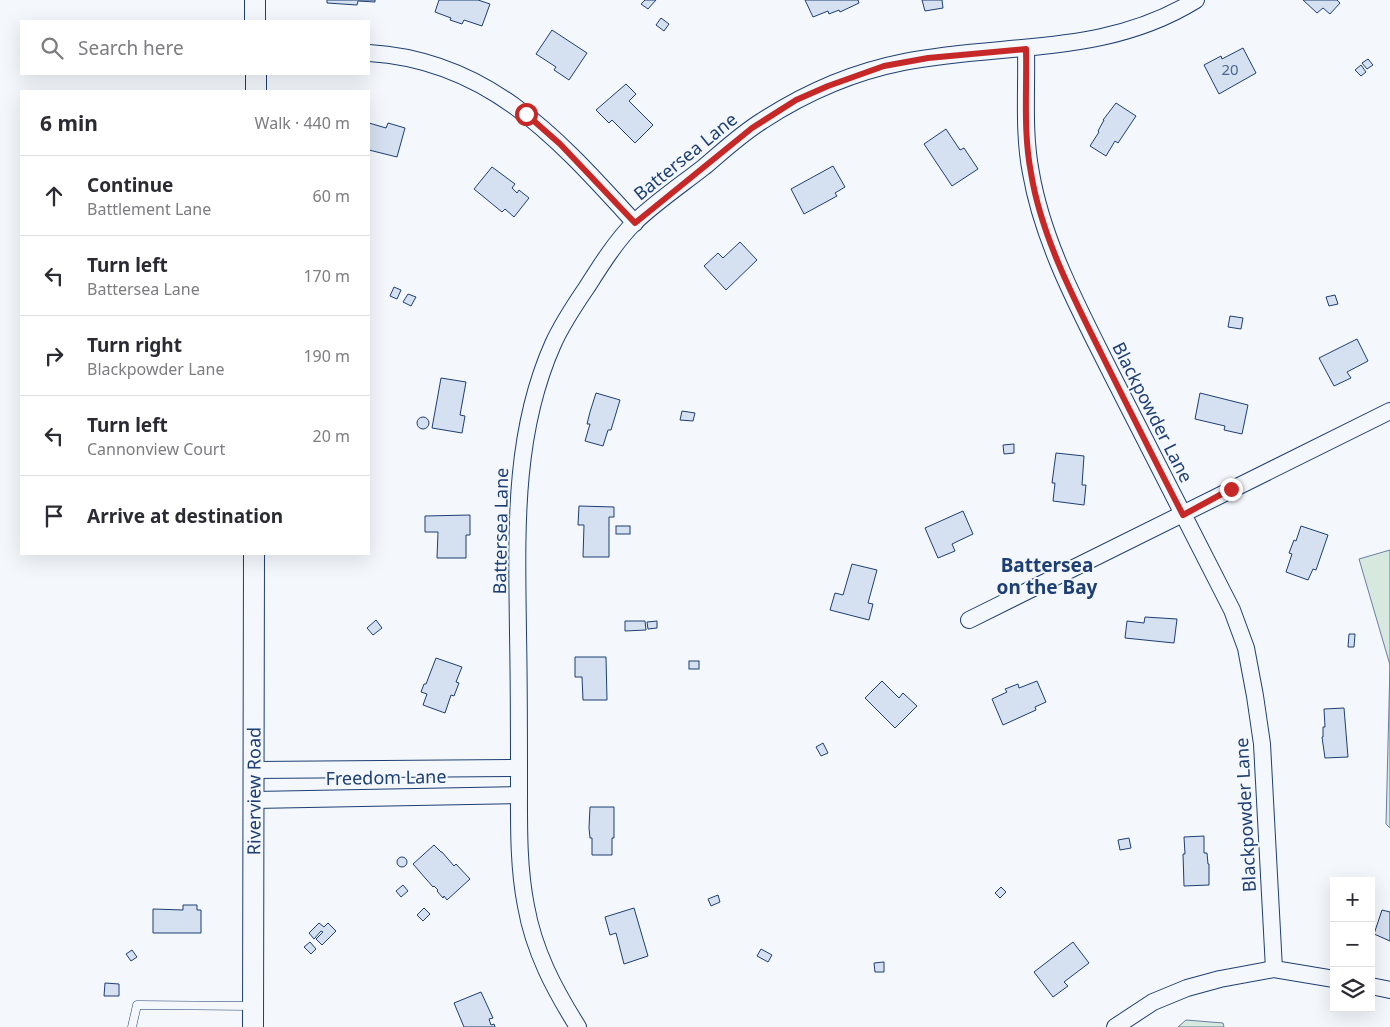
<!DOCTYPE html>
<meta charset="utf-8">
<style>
:root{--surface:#fff;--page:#f2f2f3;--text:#2b2b33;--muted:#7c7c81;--line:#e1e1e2}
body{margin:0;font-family:"Noto Sans",sans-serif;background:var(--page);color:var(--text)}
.controls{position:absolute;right:15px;bottom:15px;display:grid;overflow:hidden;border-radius:0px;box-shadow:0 5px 20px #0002}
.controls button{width:45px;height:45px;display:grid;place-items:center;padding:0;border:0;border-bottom:1px solid var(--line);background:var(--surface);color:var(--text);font:25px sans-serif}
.stop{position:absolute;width:15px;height:15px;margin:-11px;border:4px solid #c62828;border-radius:50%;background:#fff}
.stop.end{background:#c62828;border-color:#fff;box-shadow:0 1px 5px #0008}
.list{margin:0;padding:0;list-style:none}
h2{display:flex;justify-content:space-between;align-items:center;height:65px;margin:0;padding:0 20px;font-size:21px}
h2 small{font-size:16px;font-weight:400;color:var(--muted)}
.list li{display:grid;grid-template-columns:32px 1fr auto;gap:15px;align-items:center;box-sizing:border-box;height:80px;padding:0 20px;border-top:1px solid var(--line)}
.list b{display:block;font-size:19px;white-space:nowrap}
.list p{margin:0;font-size:16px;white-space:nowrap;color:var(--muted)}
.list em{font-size:16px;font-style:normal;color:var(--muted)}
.icon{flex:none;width:28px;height:28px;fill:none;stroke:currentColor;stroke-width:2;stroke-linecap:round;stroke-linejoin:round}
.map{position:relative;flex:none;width:1390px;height:1027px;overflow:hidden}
.search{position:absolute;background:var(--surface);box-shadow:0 5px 20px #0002;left:20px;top:20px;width:350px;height:55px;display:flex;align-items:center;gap:12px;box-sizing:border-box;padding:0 18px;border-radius:0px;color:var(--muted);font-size:19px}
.panel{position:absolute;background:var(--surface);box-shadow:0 5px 20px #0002;left:20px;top:90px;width:350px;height:465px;border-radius:0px}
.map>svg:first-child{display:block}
</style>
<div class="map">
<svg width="1390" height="1027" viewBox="0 0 1390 1027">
<rect width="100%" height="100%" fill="#f4f7fb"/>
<g fill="#d7e8df" stroke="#687fa3">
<polygon points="1390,550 1390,828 1386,824 1390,665 1359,559"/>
<polygon points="1186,1020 1223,1023 1224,1027 1178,1027"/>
</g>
<g fill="#d5e0f0" stroke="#1d3f73">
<polygon points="327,0 375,0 375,2 358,1 357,5 327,3"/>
<polygon points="439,0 478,0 490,4 482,26 464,20 462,24 450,20 451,18 435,12"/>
<polygon points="645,0 656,0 648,9 641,4"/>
<polygon points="805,0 858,0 859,3 840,12 839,10 829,14 828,11 813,17"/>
<polygon points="922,0 942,0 943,8 925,11"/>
<polygon points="1303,0 1337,0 1340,3 1330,14 1323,8 1317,13"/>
<polygon points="661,18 669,24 664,31 656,25"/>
<polygon points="552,30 587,53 569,80 554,70 556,67 536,54"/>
<polygon points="1243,48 1256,73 1219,94 1204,65 1221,56 1222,59"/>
<polygon points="1368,59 1373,65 1367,69 1362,63"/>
<polygon points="1361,65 1366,72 1361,76 1355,70"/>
<polygon points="626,84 636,94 629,101 653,125 635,143 612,120 609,123 596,110"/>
<polygon points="1116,103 1136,116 1118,143 1115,141 1106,156 1090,146 1099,132 1098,131 1104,120 1103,120"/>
<polygon points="369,123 386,128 388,123 405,128 397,157 369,150"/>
<polygon points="946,129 960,150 964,148 978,169 952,186 924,144"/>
<polygon points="833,166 845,187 835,193 837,196 804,214 791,189"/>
<polygon points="492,167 515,184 512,188 517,193 519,190 529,198 514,217 505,209 502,212 474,189"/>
<polygon points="740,242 757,260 726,290 704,266 718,253 723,258"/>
<polygon points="394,287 401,290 397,299 390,296"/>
<polygon points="408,294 416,297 411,306 403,302"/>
<polygon points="1335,295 1338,304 1329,306 1326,297"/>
<polygon points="1230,316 1243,318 1241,329 1228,327"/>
<polygon points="1357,339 1368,361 1347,372 1351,378 1334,386 1319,358"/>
<polygon points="441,378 466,382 460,415 465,416 462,433 432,428"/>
<polygon points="596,393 620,400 611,430 608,430 603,446 585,441 590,424 587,424 590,412"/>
<polygon points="1200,393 1248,405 1242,434 1224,430 1225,426 1195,419"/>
<polygon points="682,411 695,413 693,421 680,420"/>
<circle cx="423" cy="423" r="6"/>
<polygon points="1014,444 1014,453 1004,454 1003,445"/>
<polygon points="1056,453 1084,456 1082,485 1086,485 1084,505 1053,501 1055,483 1052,483"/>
<polygon points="579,506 614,507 614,517 609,517 609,557 583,557 584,525 578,525"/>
<polygon points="963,511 973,534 952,544 955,551 938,558 925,528"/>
<polygon points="470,515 470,535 466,535 466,558 437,558 438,532 425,532 425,516"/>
<rect x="616" y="526" width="14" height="8"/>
<polygon points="1301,526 1328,535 1316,570 1313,569 1308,580 1286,572 1292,554 1289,553 1294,540 1296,541"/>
<polygon points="852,564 877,570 868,603 873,604 869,620 830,610 835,593 843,595"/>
<polygon points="1145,617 1177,619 1174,643 1125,638 1127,621 1144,623"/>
<polygon points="376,620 382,628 373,635 367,628"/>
<polygon points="625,621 645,621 646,630 625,631"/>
<polygon points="657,621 657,628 648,629 647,622"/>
<polygon points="1349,634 1355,634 1354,647 1348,647"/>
<polygon points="575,657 606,657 607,700 583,700 582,677 575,677"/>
<polygon points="436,658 462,667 456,682 459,683 454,696 451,695 445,713 423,705 427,694 421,692 424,684 426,684"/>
<rect x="689" y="661" width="10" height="8"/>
<polygon points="882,681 899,698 903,693 917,706 895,728 865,698"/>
<polygon points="1037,681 1046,702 1035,707 1036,710 1003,725 992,699 1007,692 1005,689 1018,684 1019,688"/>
<polygon points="1344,708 1348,757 1325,758 1322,737 1323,737 1323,727 1325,727 1324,709"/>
<polygon points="823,743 828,753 821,756 816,747"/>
<polygon points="590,807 614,807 614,838 612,838 612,855 592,855 592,838 590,838 589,828"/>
<polygon points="1204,836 1204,853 1207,853 1208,864 1209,864 1209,885 1184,886 1183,854 1185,854 1184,837"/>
<polygon points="1129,838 1131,848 1120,850 1118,840"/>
<polygon points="434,845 441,852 442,852 454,866 456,864 470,879 447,900 444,896 443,898 437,891 438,890 434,886 433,887 413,864"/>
<circle cx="402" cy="862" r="5"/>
<polygon points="403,885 408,891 401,897 396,891"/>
<polygon points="1001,887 1006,892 1000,898 995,893"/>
<polygon points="718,895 720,902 711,906 708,899"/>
<polygon points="183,905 197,905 197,910 201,910 201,933 153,933 153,909 183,910"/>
<polygon points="424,908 430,914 423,921 417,915"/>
<polygon points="634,908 648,956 624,964 616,933 610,935 605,917"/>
<polygon points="1382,910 1390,912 1390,941 1374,934"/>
<polygon points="319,923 324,927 328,923 336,931 322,945 316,939 323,932 321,931 314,939 309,933"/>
<polygon points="310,942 316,949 311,954 304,947"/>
<polygon points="1073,942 1089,963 1064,982 1068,986 1053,997 1034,972"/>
<polygon points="761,949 772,955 768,962 757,956"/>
<polygon points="132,950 137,957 131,961 126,954"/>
<polygon points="884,962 884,972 875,972 874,963"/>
<polygon points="105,983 119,984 119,996 104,996"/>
<polygon points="481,992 493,1018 489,1019 491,1025 494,1024 495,1027 464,1027 454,1003"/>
</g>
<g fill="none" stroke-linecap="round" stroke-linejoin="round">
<defs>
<polyline id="service" points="132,1027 137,1005 251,1006"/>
<g id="minor">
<path d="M1026,49C1027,91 1023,132 1031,173C1043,243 1080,311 1111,373C1151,452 1191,531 1232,610L1246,648L1255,696L1262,744L1274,969"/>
<path d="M369,53C490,60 559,140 635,223"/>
<polyline points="969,620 1390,411"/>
<polyline points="254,770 519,768"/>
<polyline points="254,800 519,795"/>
<polyline points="1371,986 1390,990"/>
<path d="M578,1027C554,989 534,951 526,906C518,866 519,823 519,782C519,732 519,683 518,634C517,536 512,436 553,344C562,324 574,306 587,287C601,265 616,241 635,222C656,202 681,185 704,167C723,151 741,134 762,121C805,93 853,72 904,62C1004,42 1104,57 1196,0"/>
<polyline points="1115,1027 1153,1002 1187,988 1220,979 1274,969 1334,979"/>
</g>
<g id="tertiary">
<polyline points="255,0 255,21"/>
<polyline points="256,91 256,74"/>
<path id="s1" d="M253,1027L254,554"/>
</g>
</defs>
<use href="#service" stroke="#1d3f73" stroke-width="9"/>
<use href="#minor" stroke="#1d3f73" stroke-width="18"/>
<use href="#tertiary" stroke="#1d3f73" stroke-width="22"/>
<use href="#service" stroke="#f4f7fb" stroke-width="8"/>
<use href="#minor" stroke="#f4f7fb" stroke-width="16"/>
<use href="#tertiary" stroke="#f4f7fb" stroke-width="20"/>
</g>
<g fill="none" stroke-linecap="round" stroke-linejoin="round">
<path stroke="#c62828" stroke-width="6" d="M526,114L560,144L635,223L752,128L796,100L828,86L884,66L928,58L1026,49C1027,91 1023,131 1031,173C1041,235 1073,297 1101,353C1128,407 1155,461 1183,515L1231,489"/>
</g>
<g text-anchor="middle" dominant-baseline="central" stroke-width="4" stroke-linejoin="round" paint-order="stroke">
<g font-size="15" fill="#4b6792">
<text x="1230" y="69">20</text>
</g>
<g font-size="18" fill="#1d3f73" stroke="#f4f7fb">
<text transform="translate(685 156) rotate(-39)">Battersea Lane</text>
<text transform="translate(1153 412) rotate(63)">Blackpowder Lane</text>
<text transform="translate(500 531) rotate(-89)">Battersea Lane</text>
<text transform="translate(386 777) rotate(-1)">Freedom Lane</text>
<text stroke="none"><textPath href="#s1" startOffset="236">Riverview Road</textPath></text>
<text transform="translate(1245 815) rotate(-93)">Blackpowder Lane</text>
</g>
<g font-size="19" font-weight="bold" fill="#1d3f73" stroke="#f4f7fb">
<text x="1047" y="565">Battersea<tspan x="1047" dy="22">on the Bay</tspan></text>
</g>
</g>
</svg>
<div class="controls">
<button>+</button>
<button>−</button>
<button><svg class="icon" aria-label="layers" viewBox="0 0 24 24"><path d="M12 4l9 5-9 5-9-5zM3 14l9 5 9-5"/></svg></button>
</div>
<div class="stop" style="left:526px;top:114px"></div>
<div class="stop end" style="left:1231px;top:489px"></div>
<div class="search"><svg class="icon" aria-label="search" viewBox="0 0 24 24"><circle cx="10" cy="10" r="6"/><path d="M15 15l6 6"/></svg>Search here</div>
<section class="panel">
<h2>6 min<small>Walk · 440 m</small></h2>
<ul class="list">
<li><svg class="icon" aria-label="ahead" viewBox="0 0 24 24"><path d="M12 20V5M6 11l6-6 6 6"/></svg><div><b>Continue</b><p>Battlement Lane</p></div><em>60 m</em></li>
<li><svg class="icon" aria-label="left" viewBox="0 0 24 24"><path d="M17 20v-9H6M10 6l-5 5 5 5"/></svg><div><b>Turn left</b><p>Battersea Lane</p></div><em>170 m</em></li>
<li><svg class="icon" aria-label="right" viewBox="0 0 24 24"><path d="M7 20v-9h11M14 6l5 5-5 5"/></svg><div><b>Turn right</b><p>Blackpowder Lane</p></div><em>190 m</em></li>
<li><svg class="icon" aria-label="left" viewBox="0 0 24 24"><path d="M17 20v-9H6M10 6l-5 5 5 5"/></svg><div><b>Turn left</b><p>Cannonview Court</p></div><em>20 m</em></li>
<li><svg class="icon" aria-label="arrive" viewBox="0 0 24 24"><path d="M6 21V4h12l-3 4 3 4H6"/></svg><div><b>Arrive at destination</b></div></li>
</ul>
</section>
</div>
